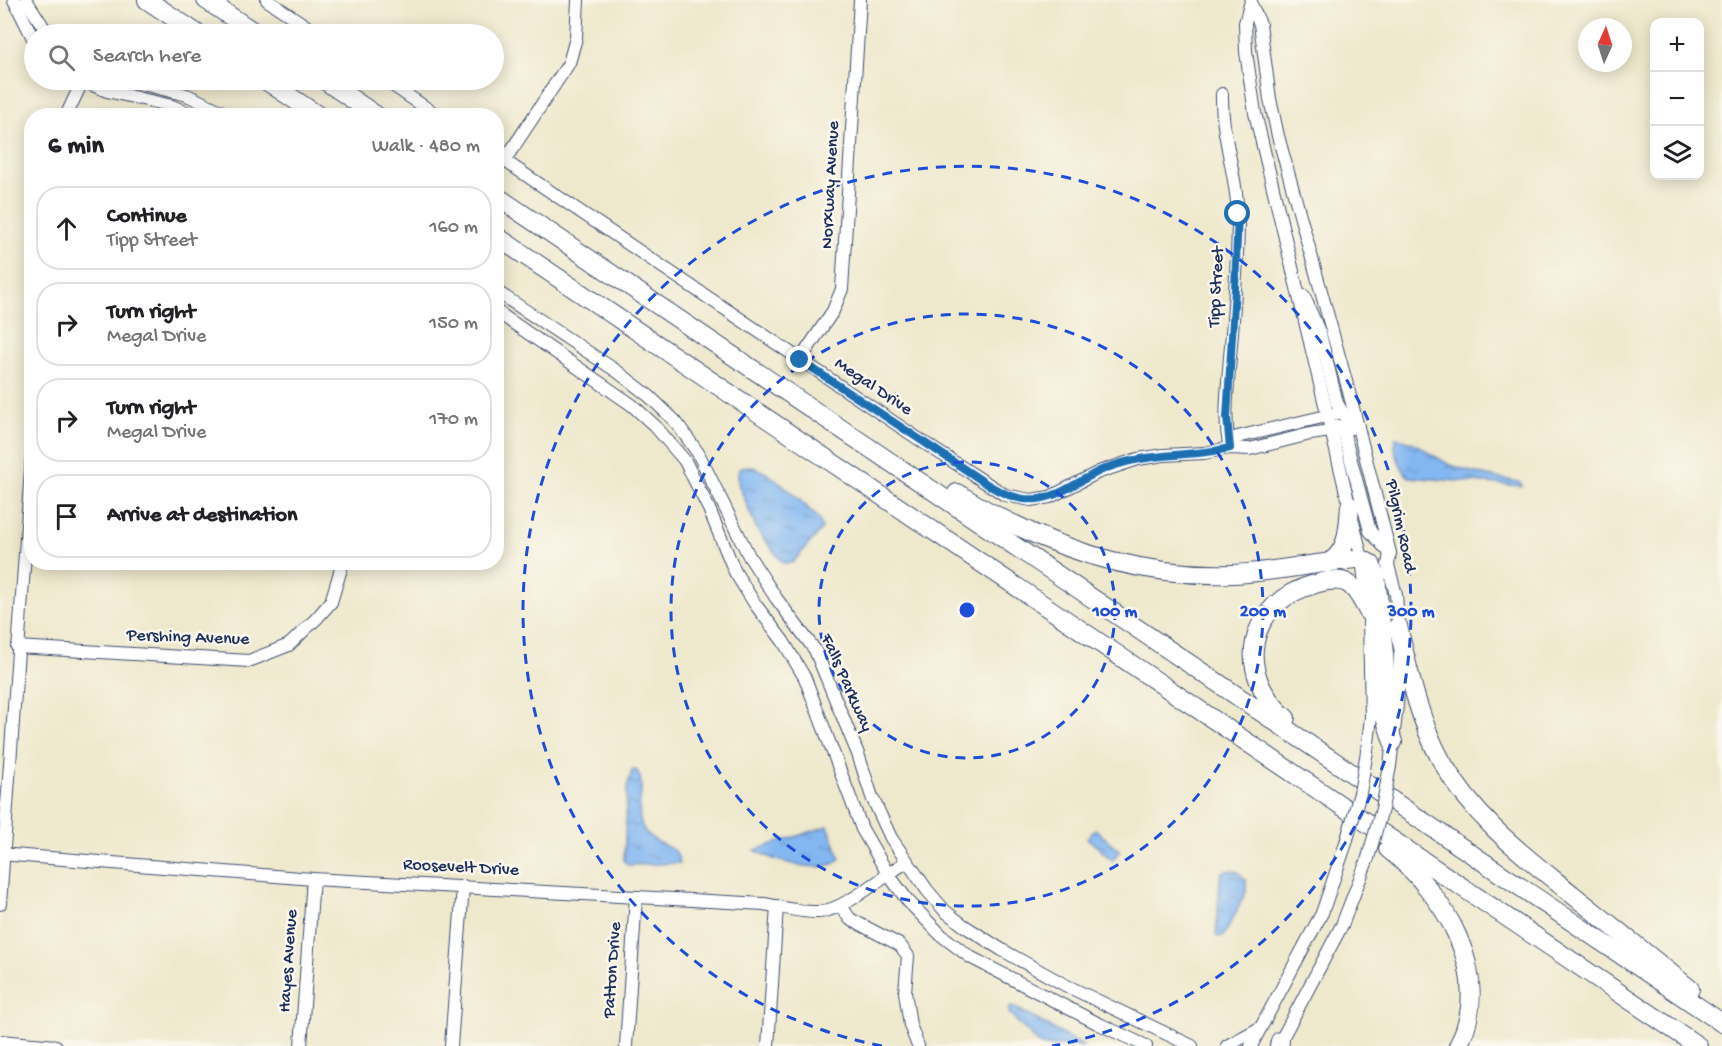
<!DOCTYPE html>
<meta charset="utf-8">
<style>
:root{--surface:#fff;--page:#f6f6f6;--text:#202124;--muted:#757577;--line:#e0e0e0}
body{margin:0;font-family:"Gochi Hand",sans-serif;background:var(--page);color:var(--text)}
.controls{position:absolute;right:18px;top:18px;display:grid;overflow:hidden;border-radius:12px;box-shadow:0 3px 15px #0003}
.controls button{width:54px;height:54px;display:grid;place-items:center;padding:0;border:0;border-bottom:2px solid var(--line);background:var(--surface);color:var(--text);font:30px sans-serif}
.compass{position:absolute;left:1578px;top:18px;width:54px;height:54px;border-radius:50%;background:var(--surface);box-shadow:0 3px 15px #0003;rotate:3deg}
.stop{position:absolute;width:18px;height:18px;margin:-14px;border:4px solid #1f6fb2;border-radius:50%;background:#fff}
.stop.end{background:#1f6fb2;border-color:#fff;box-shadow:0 2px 6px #0008}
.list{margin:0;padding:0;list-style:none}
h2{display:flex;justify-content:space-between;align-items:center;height:78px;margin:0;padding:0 24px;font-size:26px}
h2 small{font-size:20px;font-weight:400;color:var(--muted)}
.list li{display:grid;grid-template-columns:39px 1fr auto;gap:18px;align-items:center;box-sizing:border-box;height:84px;margin:0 12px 12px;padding:0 12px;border:2px solid var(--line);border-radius:24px}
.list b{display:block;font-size:22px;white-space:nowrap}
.list p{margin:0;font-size:20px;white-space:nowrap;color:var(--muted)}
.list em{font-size:20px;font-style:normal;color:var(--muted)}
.icon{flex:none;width:33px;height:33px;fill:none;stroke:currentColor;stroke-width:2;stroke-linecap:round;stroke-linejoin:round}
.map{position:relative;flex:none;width:1722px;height:1046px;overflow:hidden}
.search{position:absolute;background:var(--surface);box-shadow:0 3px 15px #0003;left:24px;top:24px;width:480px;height:66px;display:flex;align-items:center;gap:15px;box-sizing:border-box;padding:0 21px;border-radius:33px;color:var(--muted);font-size:22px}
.panel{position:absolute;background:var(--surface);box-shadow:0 3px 15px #0003;left:24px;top:108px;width:480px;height:462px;border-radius:24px}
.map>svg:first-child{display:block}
</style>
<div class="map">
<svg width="1722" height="1046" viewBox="0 0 1722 1046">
<defs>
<pattern id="water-ripples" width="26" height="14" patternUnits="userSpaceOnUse" patternTransform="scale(1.5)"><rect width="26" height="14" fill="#83b7f1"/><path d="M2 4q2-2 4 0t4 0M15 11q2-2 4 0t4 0" fill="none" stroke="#6a95c6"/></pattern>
</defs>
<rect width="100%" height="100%" fill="#fbf7ec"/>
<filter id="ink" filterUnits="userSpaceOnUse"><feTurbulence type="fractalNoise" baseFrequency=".0167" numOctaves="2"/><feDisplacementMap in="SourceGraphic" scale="12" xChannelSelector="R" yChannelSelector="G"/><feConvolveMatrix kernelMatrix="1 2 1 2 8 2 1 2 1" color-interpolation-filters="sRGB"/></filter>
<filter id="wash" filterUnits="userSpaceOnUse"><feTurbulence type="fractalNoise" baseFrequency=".008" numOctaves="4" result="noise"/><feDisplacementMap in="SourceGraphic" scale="24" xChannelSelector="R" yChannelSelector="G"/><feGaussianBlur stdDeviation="1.35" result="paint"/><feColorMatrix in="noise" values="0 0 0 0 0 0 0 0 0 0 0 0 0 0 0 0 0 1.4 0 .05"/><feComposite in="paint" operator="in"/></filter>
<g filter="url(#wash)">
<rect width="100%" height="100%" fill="#eee8cc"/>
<g fill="url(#water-ripples)" stroke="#4f73a8" stroke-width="1.5">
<path d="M1395,438C1416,439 1432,457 1451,465C1473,474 1497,478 1520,482L1522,486L1409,477C1401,469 1392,450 1395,438Z"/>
<path d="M750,466C778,475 799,500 819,519L822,529L792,563H783L757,530L738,483V472L741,467Z"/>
<path d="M632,770H636C649,784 632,811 644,830C651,841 666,845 676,852L680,863L628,865L624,861L627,787Z"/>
<path d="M828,826L840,858C827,876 771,862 755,850Z"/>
<polygon points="1095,829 1120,851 1112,860 1087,838"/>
<polygon points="1232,870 1238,872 1246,880 1246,892 1225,934 1221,937 1216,936 1220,878 1222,872"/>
<polygon points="1011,1007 1018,1009 1083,1046 1041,1046 1009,1013 1009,1009"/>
</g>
</g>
<g filter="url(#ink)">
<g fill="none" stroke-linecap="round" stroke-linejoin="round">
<defs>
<g id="minor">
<polyline points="14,0 34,40"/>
<polyline points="26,0 48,34"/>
<polyline points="267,0 318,34"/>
<polyline points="1251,1 1245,23 1246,52 1255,113 1362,559 1369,618 1371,717 1367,751"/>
<polyline points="1251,4 1260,24 1270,99 1278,136 1349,392 1390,553 1388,565 1396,595 1399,634"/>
<polyline points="81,80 107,91 172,106 194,116"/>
<polyline points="126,80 187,95 231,116"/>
<polyline points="385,80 438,116"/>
<path d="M1222,94C1221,137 1237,174 1238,216C1238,263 1234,310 1230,357C1228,387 1223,419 1230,448"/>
<polyline points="66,116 83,80"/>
<polyline points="496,155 935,450 1005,495 1031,500 1050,497 1099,472 1138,459 1164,455 1204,453 1230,448 1250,449 1310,434 1358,427"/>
<polyline points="505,160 569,63 576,38 578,0"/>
<polyline points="496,291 618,372 649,396 676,422 698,453 749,556 776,598 815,650 858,754 872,797 891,838 927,890 945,911 963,925 1002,950 1065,985 1192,1046"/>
<polyline points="1304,296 1320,334 1337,403 1345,417 1358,427"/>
<polyline points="496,311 632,405 655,426 685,461 709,509 735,572 755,604 783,641 805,678 862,829 888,874 908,901 941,935 970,957 1097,1023 1146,1046"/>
<polyline points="800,360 833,311 842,289 860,0"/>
<polyline points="1338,426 1344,434 1370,531 1389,552"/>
<polyline points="1230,448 1237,437 1335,414"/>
<polyline points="17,647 249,661 289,645 316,619 331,602 343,562"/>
<polyline points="1390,766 1397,705 1400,654"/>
<path d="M0,854L313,879L764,904C781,907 799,912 816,912C841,913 884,876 906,862"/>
<polyline points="0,904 32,455"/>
<polyline points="841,906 850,919 900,945 908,956 905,992 910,1025 918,1046"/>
<polyline points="0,1041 56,1046"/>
<polyline points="301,1046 313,879"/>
<polyline points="451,1046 463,886"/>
<polyline points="626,1046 636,897"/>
<polyline points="768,1046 777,906"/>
<polyline points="1227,1046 1260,1028"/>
<polyline points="1251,1046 1322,913 1346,843"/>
<polyline points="1278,1046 1342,925 1368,858"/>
</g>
<g id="highway">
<polyline points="147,0 198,34"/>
<polyline points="206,0 257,34"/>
<polyline points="265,80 319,116"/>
<polyline points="324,80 377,116"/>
<polyline points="496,196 1722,1023"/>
<polyline points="496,236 1698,1046"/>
<path d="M957,493C1041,545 1134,578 1233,574C1274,572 1315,563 1356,559H1362L1371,564L1376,576L1384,654L1385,717L1393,742"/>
<path d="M1328,563C1349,551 1348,528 1350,506"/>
<path d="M1398,626C1409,672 1418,718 1441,760C1474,819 1522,854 1573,895C1612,926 1651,957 1690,989"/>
<path d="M1286,718C1233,673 1247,602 1315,584C1325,581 1337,578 1347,583C1357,588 1363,603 1369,613"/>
<path d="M1388,849C1444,893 1495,974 1458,1046"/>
<polyline points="1279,1046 1280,1041"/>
</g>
</defs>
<use href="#minor" stroke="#3b4b6e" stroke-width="14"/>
<use href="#highway" stroke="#3b4b6e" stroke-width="20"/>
<use href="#minor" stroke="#fff" stroke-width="12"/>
<use href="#highway" stroke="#fff" stroke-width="18"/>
<defs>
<g id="minor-bridge">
<polyline points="1346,843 1360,793 1367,751"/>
<polyline points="1368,858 1382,809 1390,766"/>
</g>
</defs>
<use href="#minor-bridge" stroke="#3b4b6e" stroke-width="14" stroke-linecap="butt"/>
<use href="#minor-bridge" stroke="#fff" stroke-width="12"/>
</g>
</g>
<g fill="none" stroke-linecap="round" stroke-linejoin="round" filter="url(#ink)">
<path stroke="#1f6fb2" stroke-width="8" d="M800,360L990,486C1005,495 1020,501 1037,499C1058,497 1074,484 1092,475C1102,469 1114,465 1126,462C1160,453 1196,456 1230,448L1227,417L1235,288L1238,214"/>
</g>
<g fill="none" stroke="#1d4ed8" stroke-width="3" stroke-dasharray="10 8">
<circle cx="967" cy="610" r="148"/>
<circle cx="967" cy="610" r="296"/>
<path d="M882 1046A444 444 0 1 1 1052 1046"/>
</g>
<g text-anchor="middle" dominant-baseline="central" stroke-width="5" stroke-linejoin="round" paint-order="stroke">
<g font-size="18" fill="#1b2f5e" stroke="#fbf7ec">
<text transform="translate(831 185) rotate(-87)">Norxway Avenue</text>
<text transform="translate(1217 287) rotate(-87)">Tipp Street</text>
<text transform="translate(873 387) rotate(34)">Megal Drive</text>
<text transform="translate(1400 526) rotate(78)">Pilgrim Road</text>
<text transform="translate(188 638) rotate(2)">Pershing Avenue</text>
<text transform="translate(846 683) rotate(66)">Falls Parkway</text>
<text transform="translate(461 868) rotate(3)">Roosevelt Drive</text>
<text transform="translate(289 961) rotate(-86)">Hayes Avenue</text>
<text transform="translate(613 970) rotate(-86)">Patton Drive</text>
</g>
</g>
<circle cx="967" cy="610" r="9" fill="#1d4ed8" stroke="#fbf7ec" stroke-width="3"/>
<g font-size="18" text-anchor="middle" font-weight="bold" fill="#1d4ed8" stroke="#fbf7ec" stroke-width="5" stroke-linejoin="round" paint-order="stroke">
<text x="1115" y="616">100 m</text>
<text x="1263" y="616">200 m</text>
<text x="1411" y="616">300 m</text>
</g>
</svg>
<div class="controls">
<button>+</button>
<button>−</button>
<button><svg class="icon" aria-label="layers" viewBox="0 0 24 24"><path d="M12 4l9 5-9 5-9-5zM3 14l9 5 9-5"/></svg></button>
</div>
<svg class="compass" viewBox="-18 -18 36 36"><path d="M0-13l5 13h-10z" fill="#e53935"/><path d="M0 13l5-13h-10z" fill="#757577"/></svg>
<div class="stop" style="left:1238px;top:214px"></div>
<div class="stop end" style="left:800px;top:360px"></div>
<div class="search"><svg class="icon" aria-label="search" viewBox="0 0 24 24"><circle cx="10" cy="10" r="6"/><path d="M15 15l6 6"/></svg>Search here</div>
<section class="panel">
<h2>6 min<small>Walk · 480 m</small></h2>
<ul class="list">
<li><svg class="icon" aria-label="ahead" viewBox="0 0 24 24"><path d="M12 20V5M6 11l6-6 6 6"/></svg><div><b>Continue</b><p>Tipp Street</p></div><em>160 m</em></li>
<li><svg class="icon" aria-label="right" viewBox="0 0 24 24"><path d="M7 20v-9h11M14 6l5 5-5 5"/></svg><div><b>Turn right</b><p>Megal Drive</p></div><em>150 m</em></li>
<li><svg class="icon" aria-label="right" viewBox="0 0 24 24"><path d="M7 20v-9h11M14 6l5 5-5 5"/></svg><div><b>Turn right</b><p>Megal Drive</p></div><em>170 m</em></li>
<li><svg class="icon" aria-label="arrive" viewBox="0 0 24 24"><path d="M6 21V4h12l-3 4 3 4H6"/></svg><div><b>Arrive at destination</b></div></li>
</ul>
</section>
</div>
